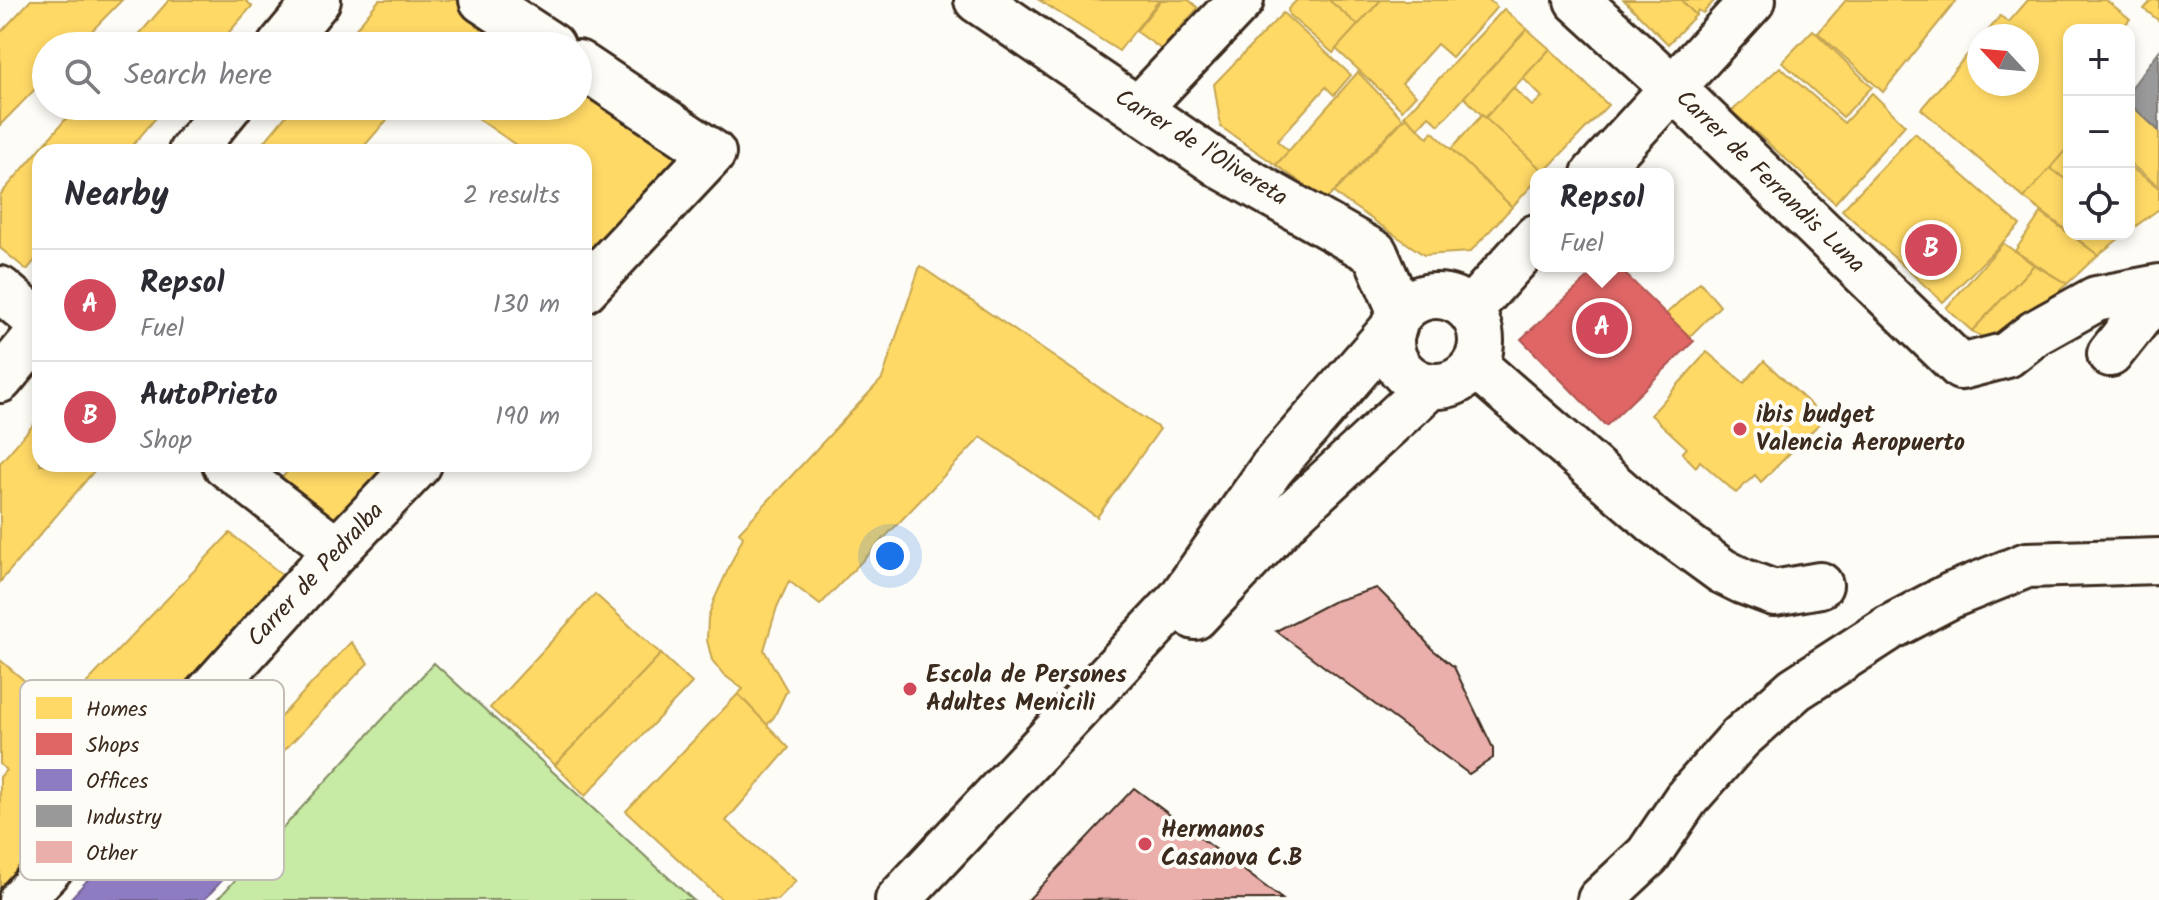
<!DOCTYPE html>
<meta charset="utf-8">
<style>
:root{--surface:#fff;--page:#f2f2f3;--text:#2b2b33;--muted:#7c7c81;--line:#e1e1e2;--accent:#d1495b}
body{margin:0;font-family:Kalam,sans-serif;background:var(--page);color:var(--text)}
.controls{position:absolute;right:24px;top:24px;display:grid;overflow:hidden;border-radius:16px;box-shadow:0 4px 12px #0003}
.controls button{width:72px;height:72px;display:grid;place-items:center;padding:0;border:0;border-bottom:2px solid var(--line);background:var(--surface);color:var(--text);font:40px sans-serif}
.compass{position:absolute;left:1967px;top:24px;width:72px;height:72px;border-radius:50%;background:var(--surface);box-shadow:0 4px 12px #0003;rotate:296deg}
.you{position:absolute;left:890px;top:556px;width:28px;height:28px;margin:-20px;border:6px solid #fff;border-radius:50%;background:#1a73e8;box-shadow:0 0 0 12px #1a73e833}
.badge{display:grid;place-items:center;width:52px;height:52px;border-radius:50%;background:var(--accent);color:#fff;font-size:26px;font-weight:700}
.pin{position:absolute;translate:-50% -50%;border:4px solid #fff;box-shadow:0 2px 8px #0006}
.popup{position:absolute;left:1530px;top:168px;width:144px;height:104px;box-sizing:border-box;display:grid;place-content:center;border-radius:16px;background:var(--surface);filter:drop-shadow(0 2px 6px #0005);font-size:26px;white-space:nowrap;color:var(--muted)}
.popup b{font-size:30px;color:var(--text)}
.popup::after{content:'';position:absolute;left:50%;top:100%;margin-left:-16px;border:16px solid transparent;border-top-color:var(--surface)}
.list{margin:0;padding:0;list-style:none}
h2{display:flex;justify-content:space-between;align-items:center;height:104px;margin:0;padding:0 32px;font-size:34px}
h2 small{font-size:26px;font-weight:400;color:var(--muted)}
.list li{display:grid;grid-template-columns:52px 1fr auto;gap:24px;align-items:center;box-sizing:border-box;height:112px;padding:0 32px;border-top:2px solid var(--line)}
.list b{display:block;font-size:30px;white-space:nowrap}
.list p{margin:0;font-size:26px;white-space:nowrap;color:var(--muted)}
.list em{font-size:26px;font-style:normal;color:var(--muted)}
.icon{flex:none;width:44px;height:44px;fill:none;stroke:currentColor;stroke-width:2;stroke-linecap:round;stroke-linejoin:round}
.map{position:relative;flex:none;width:2159px;height:900px;overflow:hidden}
.search{position:absolute;background:var(--surface);box-shadow:0 4px 12px #0003;left:32px;top:32px;width:560px;height:88px;display:flex;align-items:center;gap:20px;box-sizing:border-box;padding:0 28px;border-radius:44px;color:var(--muted);font-size:30px}
.panel{position:absolute;background:var(--surface);box-shadow:0 4px 12px #0003;left:32px;top:144px;width:560px;height:328px;border-radius:24px}
.map>svg:first-child{display:block}
</style>
<div class="map">
<svg width="2159" height="900" viewBox="0 0 2159 900">
<rect width="100%" height="100%" fill="#fdfcf7"/>
<filter id="ink" filterUnits="userSpaceOnUse"><feTurbulence type="fractalNoise" baseFrequency=".0125" numOctaves="2"/><feDisplacementMap in="SourceGraphic" scale="16" xChannelSelector="R" yChannelSelector="G"/><feConvolveMatrix kernelMatrix="1 2 1 2 8 2 1 2 1" color-interpolation-filters="sRGB"/></filter>
<g filter="url(#ink)">
<polygon fill="#c7eba4" stroke="#818a61" stroke-width="2" points="434,663 693,900 217,900"/>
<g fill="#ffd966" stroke="#c4a450" stroke-width="2">
<polygon points="31,0 122,0 77,46 46,46 46,78 0,125 0,33"/>
<polygon points="169,0 245,0 252,6 217,46 129,46"/>
<polygon points="379,0 462,0 527,46 342,46"/>
<polygon points="1039,0 1159,0 1119,51"/>
<polygon points="1161,0 1189,0 1198,8 1161,49 1136,31"/>
<polygon points="1297,0 1329,0 1358,25 1333,53 1289,15 1288,9"/>
<polygon points="1329,0 1381,0 1358,25"/>
<polygon points="1381,0 1489,0 1497,7 1452,57 1437,44 1402,83 1416,95 1402,110 1336,49"/>
<polygon points="1624,0 1681,0 1696,15 1668,44"/>
<polygon points="1681,0 1715,0 1703,13 1698,10 1696,15"/>
<polygon points="1846,0 1957,0 1883,92 1818,33"/>
<polygon points="2028,0 2106,0 2130,19 2121,30 2069,30 2069,147 2024,198 1921,109 1979,41 1979,84 2027,84 2027,36 1984,36 2000,16 2009,22"/>
<polygon points="2152,0 2159,0 2159,21 2144,9"/>
<polygon points="1504,9 1527,29 1439,125 1429,116 1418,128 1404,116"/>
<polygon points="1283,13 1351,75 1334,95 1326,87 1277,141 1289,151 1276,165 1221,127 1214,84"/>
<polygon points="1527,29 1550,49 1485,118 1464,97"/>
<polygon points="1813,30 1872,87 1843,117 1782,62"/>
<polygon points="1550,49 1608,105 1544,172 1485,118 1513,88 1532,106 1542,97 1523,78"/>
<polygon points="1780,67 1844,123 1872,93 1905,125 1835,203 1732,111"/>
<polygon points="1358,72 1403,119 1326,200 1276,165"/>
<polygon points="578,82 689,161 584,271 584,152 526,152 460,106 578,106"/>
<polygon points="2129,103 2159,131 2159,186 2129,163"/>
<polygon points="77,106 166,106 127,152 40,152 40,254 27,270 0,248 0,195"/>
<polygon points="294,106 399,106 359,152 256,152"/>
<polygon points="1482,115 1544,172 1536,174 1536,181 1512,207 1451,149"/>
<polygon points="1406,117 1428,138 1432,131 1512,207 1470,252 1424,255 1334,193"/>
<polygon points="1915,133 2020,225 1943,302 1842,210"/>
<polygon points="2068,147 2069,147 2069,182 2050,168"/>
<polygon points="2129,166 2159,188 2159,209 2133,228 2129,226"/>
<polygon points="2050,168 2069,182 2069,232 2024,198"/>
<polygon points="2041,213 2098,255 2067,284 2015,251"/>
<polygon points="2071,234 2125,234 2098,255"/>
<polygon points="2003,243 2034,265 1972,331 1946,308"/>
<polygon points="2034,265 2067,284 1997,345 1972,331"/>
<polygon points="920,266 1160,429 1097,517 981,437 820,605 789,581 777,607 764,650 787,690 774,717 767,725 738,694 743,689 724,675 712,660 707,640 708,618 714,600 743,537 739,532 882,379"/>
<polygon points="1700,282 1720,306 1689,337 1666,314"/>
<polygon points="1707,352 1744,383 1764,361 1825,418 1761,482 1755,475 1736,493 1700,461 1696,467 1682,453 1687,448 1651,415"/>
<polygon points="40,417 40,464 100,464 0,582 0,463"/>
<polygon points="294,464 402,464 339,530 279,481"/>
<polygon points="230,533 290,581 0,891 0,777 6,770 0,764 0,660 60,711"/>
<polygon points="595,594 661,654 555,765 490,708"/>
<polygon points="351,642 368,663 253,783 234,766"/>
<polygon points="661,654 692,683 585,796 555,765"/>
<polygon points="738,694 789,748 726,821 796,881 777,900 722,900 626,811"/>
</g>
<polygon fill="#e06666" stroke="#ae5450" stroke-width="2" points="1601,266 1617,266 1694,341 1606,426 1521,339"/>
<polygon fill="#8e7cc3" stroke="#756392" stroke-width="2" points="182,779 254,846 204,900 69,900"/>
<polygon fill="#999" stroke="#7d7874" stroke-width="2" points="2159,51 2159,131 2129,103 2129,91"/>
<g fill="#eaafaa" stroke="#3b2a1e" stroke-width="2">
<polygon points="1377,588 1398,609 1432,649 1454,667 1493,748 1493,758 1469,774 1276,631 1332,602"/>
<polygon points="1134,788 1282,899 1028,900"/>
</g>
<g fill="none" stroke-linecap="round" stroke-linejoin="round">
<defs>
<g id="minor">
<polyline points="482,0 552,46"/>
<polyline points="977,0 1223,167 1375,253 1401,313"/>
<polyline points="1577,0 1673,88 1961,367 2007,355 2035,333 2096,299 2159,287"/>
<polyline points="280,46 318,0"/>
<polyline points="578,63 713,153 584,290"/>
<polyline points="1138,109 1241,0"/>
<polyline points="191,152 229,106"/>
<polyline points="0,289 40,323"/>
<polyline points="2110,354 2159,292"/>
<polyline points="1475,365 1655,522 1722,571 1742,581 1774,593 1820,585"/>
<polyline points="0,380 40,332"/>
<polyline points="225,464 337,550"/>
<polyline points="21,900 337,550 419,464"/>
</g>
<g id="major">
<polyline points="1594,174 1753,0"/>
<circle cx="1436" cy="341" r="45"/>
<polyline points="1470,310 1536,237"/>
<polyline points="1195,617 1291,515 1430,386"/>
<polyline points="898,900 1181,598 1272,468 1394,327"/>
<polyline points="1600,900 1648,855 1686,799 1740,738 1795,689 1891,627 1952,595 2027,565 2159,561"/>
</g>
</defs>
<use href="#minor" stroke="#3b2a1e" stroke-width="50"/>
<use href="#major" stroke="#3b2a1e" stroke-width="50"/>
<use href="#minor" stroke="#fdfcf7" stroke-width="44"/>
<use href="#major" stroke="#fdfcf7" stroke-width="44"/>
</g>
</g>
<g fill="#d1495b" stroke="#fdfcf7" stroke-width="3">
<circle cx="1740" cy="429" r="8"/>
<circle cx="910" cy="689" r="8"/>
<circle cx="1145" cy="844" r="8"/>
</g>
<g text-anchor="middle" dominant-baseline="central" stroke-width="8" stroke-linejoin="round" paint-order="stroke">
<g font-size="24" fill="#3b2a1e" stroke="#fdfcf7">
<text transform="translate(1201 148) rotate(32)">Carrer de l'Olivereta</text>
<text transform="translate(1770 182) rotate(44)">Carrer de Ferrandis Luna</text>
<text transform="translate(316 575) rotate(-47)">Carrer de Pedralba</text>
</g>
<g font-size="24" font-weight="bold" fill="#3b2a1e" stroke="#fdfcf7" text-anchor="start">
<text x="1756" y="415">ibis budget<tspan x="1756" dy="28">Valencia Aeropuerto</tspan></text>
<text x="926" y="675">Escola de Persones<tspan x="926" dy="28">Adultes Menicili</tspan></text>
<text x="1161" y="830">Hermanos<tspan x="1161" dy="28">Casanova C.B</tspan></text>
</g>
</g>
<rect x="20" y="680" width="264" height="200" rx="12" fill="#fdfcf7" stroke="#c3bdb6" stroke-width="2"/>
<rect x="36" y="697" width="36" height="22" fill="#ffd966"/>
<rect x="36" y="733" width="36" height="22" fill="#e06666"/>
<rect x="36" y="769" width="36" height="22" fill="#8e7cc3"/>
<rect x="36" y="805" width="36" height="22" fill="#999"/>
<rect x="36" y="841" width="36" height="22" fill="#eaafaa"/>
<g font-size="22" fill="#3b2a1e">
<text x="86" y="716">Homes</text>
<text x="86" y="752">Shops</text>
<text x="86" y="788">Offices</text>
<text x="86" y="824">Industry</text>
<text x="86" y="860">Other</text>
</g>
</svg>
<div class="controls">
<button>+</button>
<button>−</button>
<button><svg class="icon" aria-label="locate" viewBox="0 0 24 24"><circle cx="12" cy="12" r="6"/><path d="M12 2v4M12 18v4M2 12h4M18 12h4"/></svg></button>
</div>
<svg class="compass" viewBox="-18 -18 36 36"><path d="M0-13l5 13h-10z" fill="#e53935"/><path d="M0 13l5-13h-10z" fill="#7c7c81"/></svg>
<div class="you"></div>
<div class="pin badge" style="left:1602px;top:328px">A</div>
<div class="popup"><b>Repsol</b>Fuel</div>
<div class="pin badge" style="left:1931px;top:250px">B</div>
<div class="search"><svg class="icon" aria-label="search" viewBox="0 0 24 24"><circle cx="10" cy="10" r="6"/><path d="M15 15l6 6"/></svg>Search here</div>
<section class="panel">
<h2>Nearby<small>2 results</small></h2>
<ul class="list">
<li><span class="badge">A</span><div><b>Repsol</b><p>Fuel</p></div><em>130 m</em></li>
<li><span class="badge">B</span><div><b>AutoPrieto</b><p>Shop</p></div><em>190 m</em></li>
</ul>
</section>
</div>
